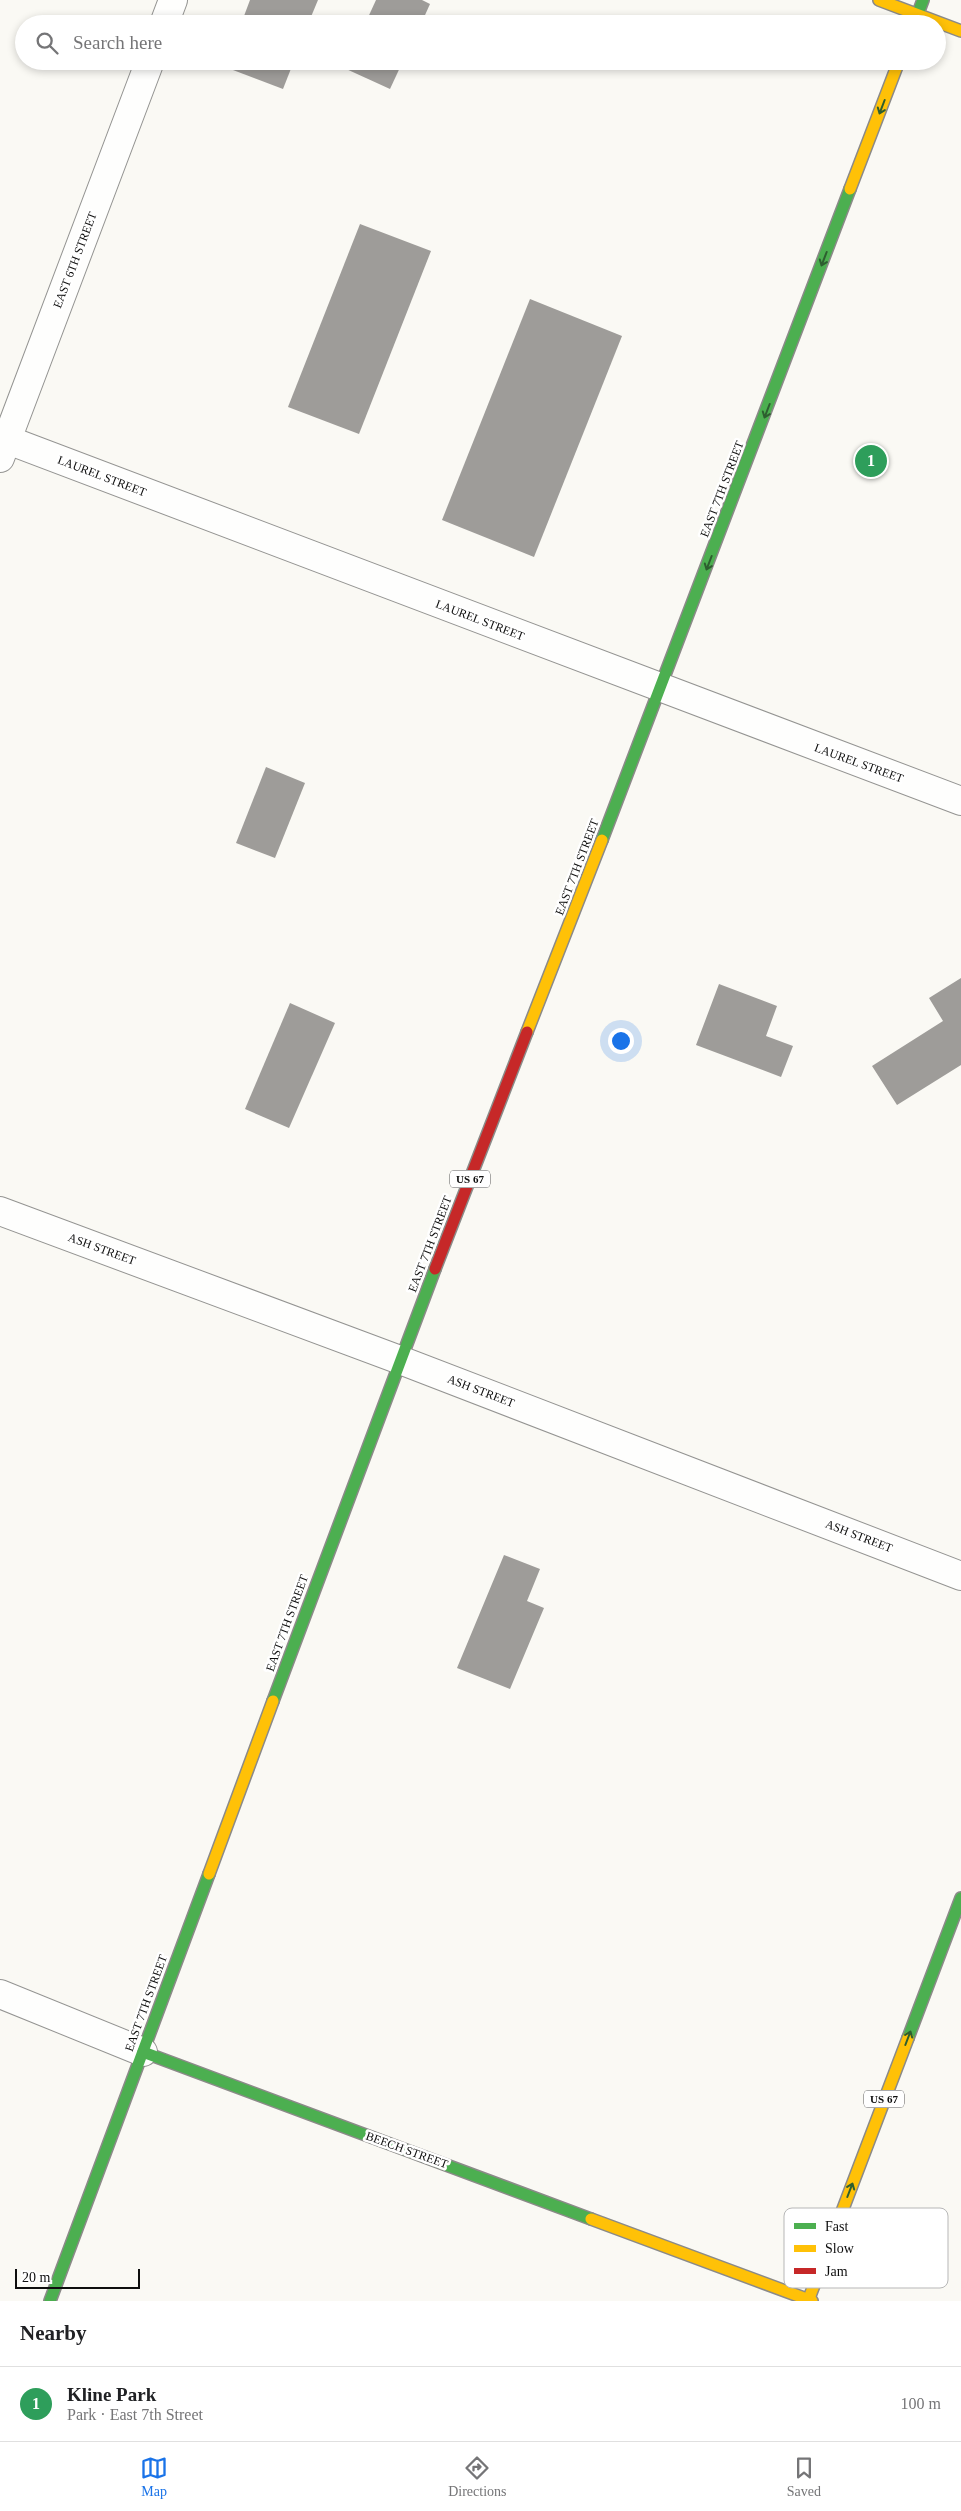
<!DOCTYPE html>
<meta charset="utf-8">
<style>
:root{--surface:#fff;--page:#f2f2f2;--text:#202124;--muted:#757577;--line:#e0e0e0;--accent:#1a73e8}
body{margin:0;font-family:"Times New Roman",serif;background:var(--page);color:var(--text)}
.scale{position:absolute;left:15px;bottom:12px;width:125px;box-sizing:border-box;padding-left:5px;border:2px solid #0e0e0e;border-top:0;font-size:14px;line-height:18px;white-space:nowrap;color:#0e0e0e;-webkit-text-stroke:4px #fff;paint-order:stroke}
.you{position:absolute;left:620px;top:1040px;width:18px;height:18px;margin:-12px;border:4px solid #fff;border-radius:50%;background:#1a73e8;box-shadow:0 0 0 8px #1a73e833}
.badge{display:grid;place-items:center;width:32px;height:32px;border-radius:50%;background:var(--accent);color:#fff;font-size:16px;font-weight:700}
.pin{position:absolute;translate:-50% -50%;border:2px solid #fff;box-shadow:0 1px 5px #0006}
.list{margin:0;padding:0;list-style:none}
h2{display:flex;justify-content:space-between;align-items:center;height:65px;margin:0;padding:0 20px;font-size:21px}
h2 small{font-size:16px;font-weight:400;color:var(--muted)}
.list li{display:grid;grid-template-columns:32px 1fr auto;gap:15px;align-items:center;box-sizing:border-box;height:75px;padding:0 20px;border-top:1px solid var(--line)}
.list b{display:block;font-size:19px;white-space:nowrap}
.list p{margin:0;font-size:16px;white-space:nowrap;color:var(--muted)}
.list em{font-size:16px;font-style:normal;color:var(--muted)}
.icon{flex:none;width:28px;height:28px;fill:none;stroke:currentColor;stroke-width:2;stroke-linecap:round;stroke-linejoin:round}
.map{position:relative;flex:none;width:961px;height:2301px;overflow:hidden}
.search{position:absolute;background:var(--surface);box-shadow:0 2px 8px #0003;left:15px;right:15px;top:15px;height:55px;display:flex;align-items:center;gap:12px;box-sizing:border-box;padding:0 18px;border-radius:28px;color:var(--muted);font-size:19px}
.sheet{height:140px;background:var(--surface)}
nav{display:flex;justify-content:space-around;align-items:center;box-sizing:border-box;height:70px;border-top:1px solid var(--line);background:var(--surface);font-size:14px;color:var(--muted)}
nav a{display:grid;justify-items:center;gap:2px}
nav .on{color:var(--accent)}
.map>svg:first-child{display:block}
</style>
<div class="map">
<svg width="961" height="2301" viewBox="0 0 961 2301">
<rect width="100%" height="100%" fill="#faf9f4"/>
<g fill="#9e9c99">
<polygon points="250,0 318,0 308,24 241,24"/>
<polygon points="376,0 422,0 430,4 421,24 365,24"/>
<polygon points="227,61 294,61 283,89 225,67"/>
<polygon points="347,61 403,61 390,89 344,68"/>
<polygon points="360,224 431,251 359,434 288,407"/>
<polygon points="530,299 622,336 534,557 442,520"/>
<polygon points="266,767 305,783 275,858 236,843"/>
<polygon points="961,978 961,1065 897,1105 872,1066 943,1021 929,998"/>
<polygon points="719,984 777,1006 766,1036 793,1046 781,1077 696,1045"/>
<polygon points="290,1003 335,1023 289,1128 245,1109"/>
<polygon points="504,1555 540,1569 527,1601 544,1608 510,1689 457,1668"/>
</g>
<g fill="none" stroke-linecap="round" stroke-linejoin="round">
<defs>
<g id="street">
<polyline points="164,24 173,0"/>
<polyline points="0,437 961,801"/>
<polyline points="0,458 150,61"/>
<polyline points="0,1211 400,1360 961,1576"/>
<polyline points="0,1994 143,2052"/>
</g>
<g id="fast">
<polyline points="914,24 923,0"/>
<polyline points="602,840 850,189"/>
<polyline points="273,1701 435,1269"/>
<polyline points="908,2038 961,1898"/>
<polyline points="143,2052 591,2219"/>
<polyline points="50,2301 209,1874"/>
</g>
<g id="slow">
<polyline points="879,0 961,31"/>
<polyline points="850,189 899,61"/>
<polyline points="527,1032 602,840"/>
<polyline points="209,1874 273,1701"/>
<polyline points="591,2219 812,2301"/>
<polyline points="808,2301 908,2038"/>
</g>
<polyline id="jam" points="435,1269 527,1032"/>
</defs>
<use href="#street" stroke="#949492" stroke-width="30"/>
<use href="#fast" stroke="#8b8a88" stroke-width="14"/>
<use href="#slow" stroke="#8b8a88" stroke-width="14"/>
<use href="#jam" stroke="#8b8a88" stroke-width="14"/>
<use href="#street" stroke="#fefefd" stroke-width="28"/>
<use href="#fast" stroke="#4caf50" stroke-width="11"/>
<use href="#slow" stroke="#ffc107" stroke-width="11"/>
<use href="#jam" stroke="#c62828" stroke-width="11"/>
</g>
<defs><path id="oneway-shaft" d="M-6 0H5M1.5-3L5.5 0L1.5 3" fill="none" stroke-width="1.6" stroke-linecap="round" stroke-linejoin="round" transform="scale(1.25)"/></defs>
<g stroke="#2d5e2f">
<use href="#oneway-shaft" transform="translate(882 107) rotate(111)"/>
<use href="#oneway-shaft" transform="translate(824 259) rotate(111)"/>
<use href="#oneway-shaft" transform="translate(767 411) rotate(111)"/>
<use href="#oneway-shaft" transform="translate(709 563) rotate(111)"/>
<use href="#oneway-shaft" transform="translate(908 2038) rotate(-69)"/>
<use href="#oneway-shaft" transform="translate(850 2190) rotate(-69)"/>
</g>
<g text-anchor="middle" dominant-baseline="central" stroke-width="5" stroke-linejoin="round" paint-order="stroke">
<g fill="#fff" stroke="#565656" stroke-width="1">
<rect x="450" y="1170.5" width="40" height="17" rx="4"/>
<rect x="864" y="2090.5" width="40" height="17" rx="4"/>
</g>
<g font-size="11" font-weight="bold" fill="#0e0e0e">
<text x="470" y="1179">US 67</text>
<text x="884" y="2099">US 67</text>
</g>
<g font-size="12" fill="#0e0e0e" stroke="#fff">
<text transform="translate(75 260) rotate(-69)">EAST 6TH STREET</text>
<text transform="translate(102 476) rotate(21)">LAUREL STREET</text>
<text transform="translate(722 489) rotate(-69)">EAST 7TH STREET</text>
<text transform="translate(480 620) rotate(21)">LAUREL STREET</text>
<text transform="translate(859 763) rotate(20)">LAUREL STREET</text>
<text transform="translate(577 867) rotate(-69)">EAST 7TH STREET</text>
<text transform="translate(430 1244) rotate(-69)">EAST 7TH STREET</text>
<text transform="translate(102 1249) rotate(20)">ASH STREET</text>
<text transform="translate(481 1391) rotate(21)">ASH STREET</text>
<text transform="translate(859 1536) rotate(21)">ASH STREET</text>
<text transform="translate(287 1623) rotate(-70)">EAST 7TH STREET</text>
<text transform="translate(146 2003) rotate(-70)">EAST 7TH STREET</text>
<text transform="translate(407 2150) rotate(20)">BEECH STREET</text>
</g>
</g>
<rect x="784" y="2208" width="164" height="80" rx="8" fill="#fff" stroke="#b7b7b7" stroke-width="1"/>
<rect x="794" y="2223" width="22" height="6" fill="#4caf50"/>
<rect x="794" y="2245" width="22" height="7" fill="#ffc107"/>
<rect x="794" y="2268" width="22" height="6" fill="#c62828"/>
<g font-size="14" fill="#0e0e0e">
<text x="825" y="2231">Fast</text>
<text x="825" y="2253">Slow</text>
<text x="825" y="2276">Jam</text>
</g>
</svg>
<div class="scale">20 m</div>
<div class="you"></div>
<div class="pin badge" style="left:871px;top:461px;background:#2e9e5b">1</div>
<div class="search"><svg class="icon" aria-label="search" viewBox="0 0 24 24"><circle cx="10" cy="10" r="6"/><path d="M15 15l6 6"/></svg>Search here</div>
</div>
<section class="sheet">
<h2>Nearby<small></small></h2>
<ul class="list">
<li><span class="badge" style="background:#2e9e5b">1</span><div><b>Kline Park</b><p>Park · East 7th Street</p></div><em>100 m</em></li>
</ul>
</section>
<nav>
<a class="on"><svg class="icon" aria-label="map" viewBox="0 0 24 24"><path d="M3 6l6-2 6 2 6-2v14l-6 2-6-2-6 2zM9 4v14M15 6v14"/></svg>Map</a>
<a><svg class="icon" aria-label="directions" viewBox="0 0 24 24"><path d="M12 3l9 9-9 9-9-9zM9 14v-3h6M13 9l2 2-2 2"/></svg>Directions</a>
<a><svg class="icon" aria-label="saved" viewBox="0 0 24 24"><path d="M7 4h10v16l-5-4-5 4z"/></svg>Saved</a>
</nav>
